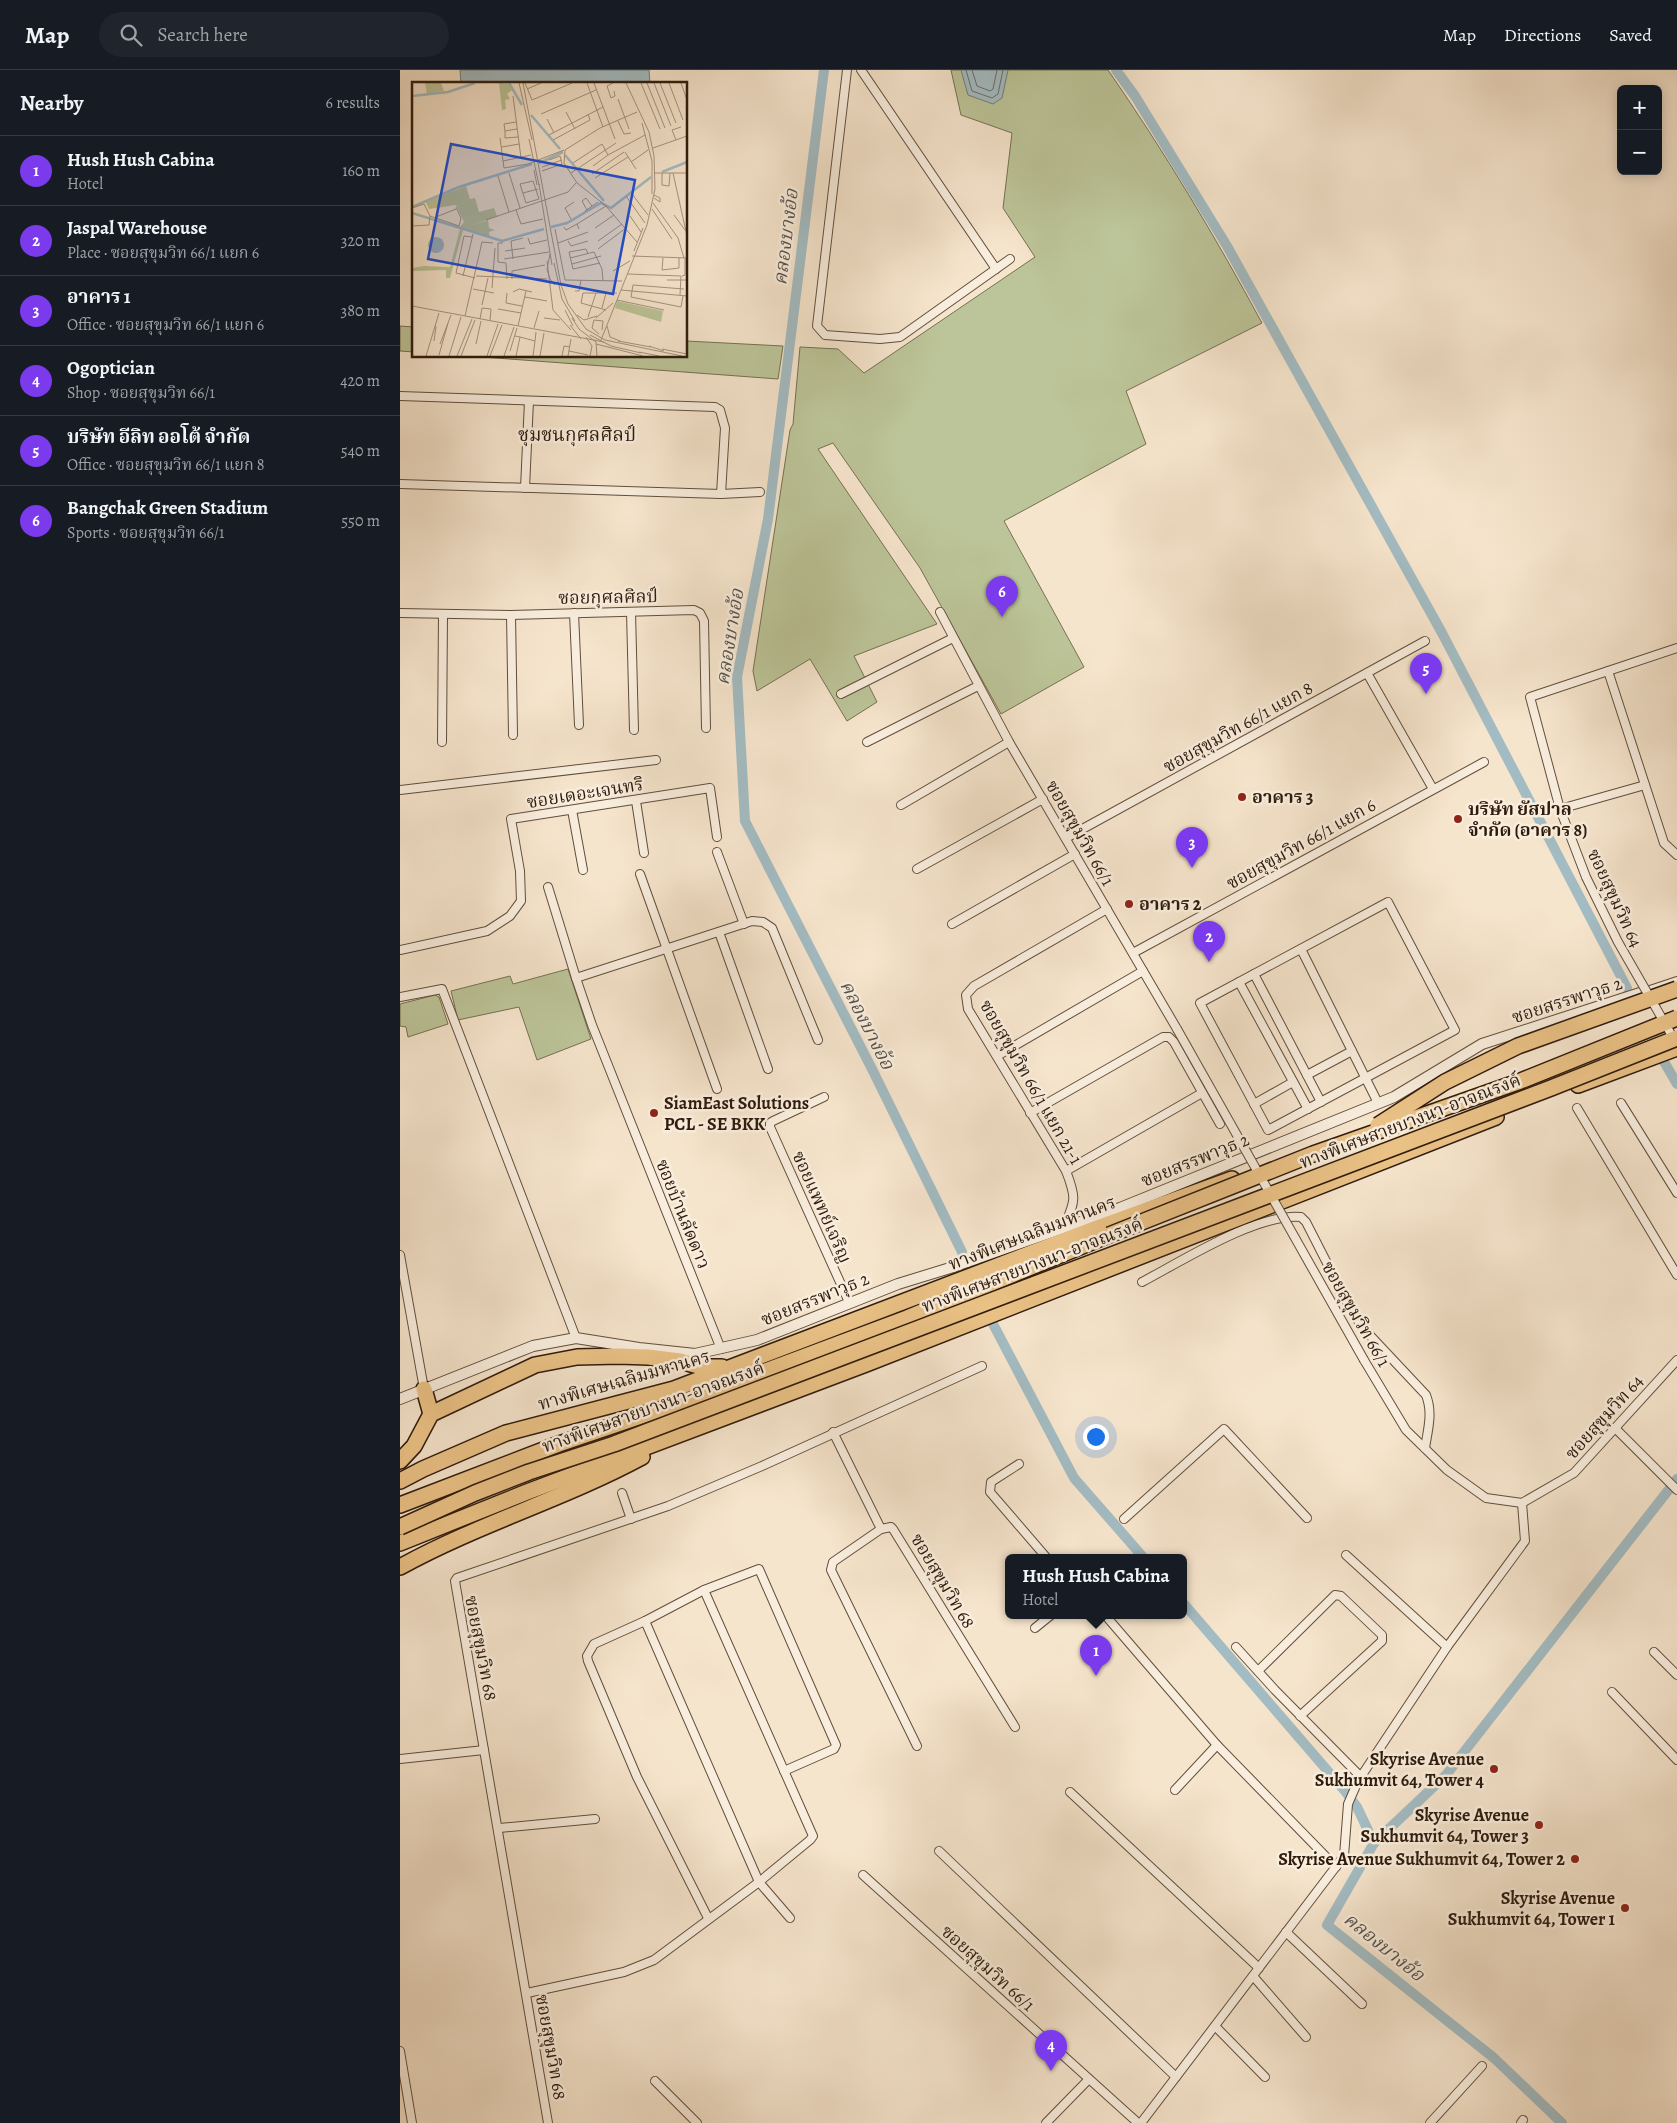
<!DOCTYPE html>
<meta charset="utf-8">
<style>
:root{--surface:#171b24;--page:#20242c;--text:#f1f3f6;--muted:#9ea1a6;--line:#363941;--accent:#7c3aed}
body{margin:0;font-family:Alegreya,"Noto Serif Thai",serif;background:var(--page);color:var(--text)}
.controls{position:absolute;right:15px;top:15px;display:grid;overflow:hidden;border-radius:8px;box-shadow:0 2px 12px #0003}
.controls button{width:45px;height:45px;display:grid;place-items:center;padding:0;border:0;border-bottom:1px solid var(--line);background:var(--surface);color:var(--text);font:25px sans-serif}
.you{position:absolute;left:695px;top:1366px;width:18px;height:18px;margin:-12px;border:4px solid #fff;border-radius:50%;background:#1a73e8;box-shadow:0 0 0 8px #1a73e833}
.badge{display:grid;place-items:center;width:32px;height:32px;border-radius:50%;background:var(--accent);color:#fff;font-size:16px;font-weight:700}
.pin{position:absolute;translate:-50% -41px;filter:drop-shadow(0 1px 2px #0008)}
.pin::after{content:'';position:absolute;top:26px;width:18px;height:15px;background:inherit;clip-path:polygon(0 0,100% 0,50% 100%)}
.popup{position:absolute;left:605px;top:1484px;width:182px;height:65px;box-sizing:border-box;display:grid;place-content:center;border-radius:8px;background:var(--surface);filter:drop-shadow(0 1px 4px #0005);font-size:16px;white-space:nowrap;color:var(--muted)}
.popup b{font-size:19px;color:var(--text)}
.popup::after{content:'';position:absolute;left:50%;top:100%;margin-left:-10px;border:10px solid transparent;border-top-color:var(--surface)}
.list{margin:0;padding:0;list-style:none}
h2{display:flex;justify-content:space-between;align-items:center;height:65px;margin:0;padding:0 20px;font-size:21px}
h2 small{font-size:16px;font-weight:400;color:var(--muted)}
.list li{display:grid;grid-template-columns:32px 1fr auto;gap:15px;align-items:center;box-sizing:border-box;height:70px;padding:0 20px;border-top:1px solid var(--line)}
.list b{display:block;font-size:19px;white-space:nowrap}
.list p{margin:0;font-size:16px;white-space:nowrap;color:var(--muted)}
.list em{font-size:16px;font-style:normal;color:var(--muted)}
.icon{flex:none;width:28px;height:28px;fill:none;stroke:currentColor;stroke-width:2;stroke-linecap:round;stroke-linejoin:round}
.map{position:relative;flex:none;width:1277px;height:2053px;overflow:hidden}
header{display:flex;align-items:center;gap:30px;box-sizing:border-box;height:70px;padding:0 25px;background:var(--surface);border-bottom:1px solid var(--line)}
header strong{font-size:24px}
nav{display:flex;gap:28px;margin-inline-start:auto;font-size:18px}
.search{width:350px;height:45px;background:var(--page);display:flex;align-items:center;gap:12px;box-sizing:border-box;padding:0 18px;border-radius:28px;color:var(--muted);font-size:19px}
main{display:flex}
aside{flex:1;background:var(--surface)}
.map>svg:first-child{display:block}
</style>
<header>
<strong>Map</strong>
<div class="search"><svg class="icon" aria-label="search" viewBox="0 0 24 24"><circle cx="10" cy="10" r="6"/><path d="M15 15l6 6"/></svg>Search here</div>
<nav><a>Map</a><a>Directions</a><a>Saved</a></nav>
</header>
<main>
<aside>
<h2>Nearby<small>6 results</small></h2>
<ul class="list">
<li><span class="badge">1</span><div><b>Hush Hush Cabina</b><p>Hotel</p></div><em>160 m</em></li>
<li><span class="badge">2</span><div><b>Jaspal Warehouse</b><p>Place · ซอยสุขุมวิท 66/1 แยก 6</p></div><em>320 m</em></li>
<li><span class="badge">3</span><div><b>อาคาร 1</b><p>Office · ซอยสุขุมวิท 66/1 แยก 6</p></div><em>380 m</em></li>
<li><span class="badge">4</span><div><b>Ogoptician</b><p>Shop · ซอยสุขุมวิท 66/1</p></div><em>420 m</em></li>
<li><span class="badge">5</span><div><b>บริษัท อีลิท ออโต้ จำกัด</b><p>Office · ซอยสุขุมวิท 66/1 แยก 8</p></div><em>540 m</em></li>
<li><span class="badge">6</span><div><b>Bangchak Green Stadium</b><p>Sports · ซอยสุขุมวิท 66/1</p></div><em>550 m</em></li>
</ul>
</aside>
<div class="map">
<svg width="1277" height="2053" viewBox="0 0 1277 2053">
<rect width="100%" height="100%" fill="#f6e5cd"/>
<filter id="stains"><feTurbulence type="fractalNoise" baseFrequency=".004" numOctaves="4"/><feColorMatrix values="0 0 0 0 .2 0 0 0 0 .09 0 0 0 0 .02 0 0 0 .5 -.17"/></filter>
<radialGradient id="worn" r=".72"><stop offset=".6" stop-color="#630" stop-opacity="0"/><stop offset="1" stop-color="#630" stop-opacity=".3"/></radialGradient>
<g fill="#bcc599" stroke="#767052">
<path d="M551,0H708C764,81 815,166 862,253L726,321L746,374L604,451L684,597L601,644L520,498L433,373L418,379L537,554L454,586L477,632L447,651L410,589L357,621L353,601L390,360L393,354L400,277L438,279L464,303L635,187L603,138L612,63L561,45Z"/>
<polygon points="0,256 14,257 14,282 0,281"/>
<polygon points="286,271 383,276 378,309 69,286 286,286"/>
<polygon points="168,899 191,969 137,990 119,937 58,950 51,921 110,906 113,914"/>
<polygon points="35,925 39,927 48,954 8,967 6,957 0,956 0,934"/>
</g>
<g fill="#a3bcc3" stroke="#757c7a">
<polygon points="60,0 249,0 250,14 61,14"/>
<polygon points="561,0 608,0 602,28 593,34 568,25"/>
</g>
<g fill="none" stroke-linecap="round" stroke-linejoin="round">
<g stroke="#696c68" stroke-width="1">
<polyline points="566,0 572,21 592,28 598,24 603,0"/>
<polyline points="572,0 577,16 590,21 593,19 597,0"/>
</g>
<g stroke="#a3bcc3" stroke-width="10">
<polyline points="424,0 368,449 337,607 345,751 473,1001 562,1182"/>
<polyline points="716,0 735,26 827,176 1042,563 1227,918"/>
<polyline points="1263,990 1277,1014"/>
<polyline points="592,1252 674,1408 743,1487"/>
<polyline points="784,1534 945,1721 957,1737 974,1773 927,1855 1094,1988 1162,2053"/>
<polyline points="974,1773 1046,1705 1277,1409"/>
</g>
<defs>
<g id="minor">
<polyline points="447,0 417,256 425,265 480,269 500,267 610,189"/>
<polyline points="461,0 596,199"/>
<polyline points="0,326 315,337 320,340 325,358 321,424"/>
<polyline points="0,414 321,424 360,422"/>
<polyline points="125,418 129,331"/>
<polyline points="231,542 234,660"/>
<polyline points="540,542 609,672 777,959"/>
<polyline points="0,543 111,545 294,540 300,543 304,551 306,658"/>
<polyline points="174,543 179,655"/>
<polyline points="111,545 113,665"/>
<polyline points="1208,601 1264,773 1277,785"/>
<polyline points="967,603 1033,719"/>
<polyline points="441,624 553,568"/>
<polyline points="42,672 43,544"/>
<polyline points="467,672 578,616"/>
<polyline points="0,720 256,690"/>
<polyline points="236,731 244,783"/>
<polyline points="501,735 609,672"/>
<polyline points="1160,739 1245,715"/>
<polyline points="172,740 183,800"/>
<polyline points="666,768 1025,571"/>
<polyline points="317,782 344,854"/>
<polyline points="517,799 643,729"/>
<polyline points="240,804 317,1019"/>
<polyline points="1186,807 1160,739 1130,627 1277,578"/>
<polyline points="148,817 176,908 192,955 321,1279"/>
<polygon points="988,832 1055,960 868,1060 800,933"/>
<polyline points="552,854 675,784"/>
<polyline points="319,862 368,999"/>
<polyline points="901,879 978,1033"/>
<polyline points="0,880 87,861 110,846 121,831 120,801 111,749 310,718 317,767"/>
<polyline points="733,883 1084,692"/>
<polyline points="854,904 921,1032"/>
<polyline points="176,908 352,851 363,852 372,858 418,970"/>
<polyline points="839,912 908,1039"/>
<polyline points="1241,923 1277,911"/>
<polyline points="0,927 42,919 176,1268"/>
<polyline points="597,986 743,901"/>
<polyline points="907,1005 952,981"/>
<polyline points="424,1027 373,1051 370,1053 370,1057 449,1232"/>
<polyline points="1221,1033 1277,1123"/>
<polyline points="854,1034 893,1012"/>
<polyline points="1177,1038 1277,1205"/>
<polyline points="630,1043 763,967 769,967 774,972 820,1054"/>
<polyline points="666,1101 802,1023"/>
<path d="M664,1157C675,1131 677,1129 666,1101L568,939L566,925L574,916L707,839"/>
<polyline points="0,1185 24,1319"/>
<path d="M742,1212C782,1191 857,1143 901,1147L906,1152L952,1242L964,1259L1026,1325C1033,1343 1028,1359 1025,1378"/>
<polyline points="964,1290 1006,1360 1047,1400 1086,1428 1122,1433"/>
<polyline points="1215,1358 1277,1420"/>
<polyline points="433,1362 481,1459 491,1457 493,1459 615,1657"/>
<polyline points="619,1394 591,1412 590,1422 646,1487"/>
<polyline points="222,1423 231,1449"/>
<polyline points="1122,1433 1174,1403 1277,1290"/>
<polyline points="724,1449 824,1359 907,1448"/>
<polyline points="481,1459 433,1492 431,1500 517,1676"/>
<polyline points="946,1485 1047,1577"/>
<polyline points="705,1545 817,1675 936,1797"/>
<polyline points="245,1551 359,1812 390,1848"/>
<polyline points="635,1558 651,1545"/>
<polyline points="836,1577 875,1620 961,1707"/>
<polyline points="1254,1582 1277,1605"/>
<polyline points="858,1601 935,1525 941,1526 982,1565 982,1571 900,1646"/>
<polyline points="1212,1622 1277,1690"/>
<polyline points="0,1689 84,1680"/>
<polyline points="775,1720 817,1675"/>
<polyline points="670,1722 859,1898"/>
<polyline points="99,1758 195,1749"/>
<polyline points="539,1781 776,2007"/>
<polyline points="463,1805 738,2053"/>
<polyline points="308,1848 237,1707 188,1591 187,1586 194,1574 245,1551 304,1520 359,1499 436,1675 434,1679 384,1701"/>
<polyline points="886,1862 962,1934"/>
<polyline points="853,1906 906,1967"/>
<polyline points="127,1923 224,1902 254,1890 359,1812 410,1770 413,1766 304,1520"/>
<polyline points="815,1956 865,2007"/>
<polyline points="0,1981 12,2053"/>
<polyline points="255,2011 297,2053"/>
<polyline points="148,2053 55,1511 57,1508 268,1436 362,1396 582,1296"/>
<polyline points="646,2053 689,2009"/>
<polyline points="741,2053 944,1786 948,1734 958,1711 1047,1577 1125,1471 1122,1433"/>
<polyline points="1030,2053 1082,1996"/>
<polyline points="1121,2053 1123,2050"/>
</g>
<polyline id="tertiary" points="0,1329 133,1276 176,1268 239,1278 295,1284 357,1270 498,1214 550,1198 720,1138 994,1027 1082,974 1240,923"/>
<g id="motorway">
<polyline points="1178,1015 1277,978"/>
<polyline points="24,1319 31,1344"/>
<polyline points="0,1391 14,1376 31,1344 135,1295 177,1287 219,1286 248,1287 280,1291 302,1297 322,1297"/>
<polyline points="0,1411 23,1399 106,1363 274,1319 689,1161 832,1109"/>
<polyline points="0,1435 159,1374 280,1333 507,1248 709,1165"/>
<polyline points="0,1473 127,1422 466,1294 1096,1047"/>
<path d="M0,1497C78,1454 164,1429 242,1387"/>
</g>
</defs>
<use href="#minor" stroke="#614e3c" stroke-width="10"/>
<use href="#tertiary" stroke="#614e3c" stroke-width="12"/>
<use href="#motorway" stroke="#2f1b0c" stroke-width="18"/>
<use href="#minor" stroke="#f9eede" stroke-width="8"/>
<use href="#tertiary" stroke="#f9eede" stroke-width="10"/>
<use href="#motorway" stroke="#ebc286" stroke-width="15"/>
<defs>
<g id="minor-bridge">
<polyline points="1186,807 1218,872 1275,971"/>
<polyline points="777,959 964,1290"/>
</g>
<g id="motorway-bridge">
<polyline points="978,1055 1045,1012 1118,976 1277,919"/>
<polyline points="709,1165 913,1084 1118,1012 1277,948"/>
<polyline points="0,1457 75,1423 129,1402 214,1374 1151,1018 1277,968"/>
</g>
</defs>
<use href="#minor-bridge" stroke="#614e3c" stroke-width="10" stroke-linecap="butt"/>
<use href="#motorway-bridge" stroke="#2f1b0c" stroke-width="18" stroke-linecap="butt"/>
<use href="#minor-bridge" stroke="#f9eede" stroke-width="8"/>
<use href="#motorway-bridge" stroke="#ebc286" stroke-width="15"/>
</g>
<g fill="#8f2418" stroke="#f9eede" stroke-width="2">
<circle cx="842" cy="727" r="5"/>
<circle cx="1058" cy="749" r="5"/>
<circle cx="729" cy="834" r="5"/>
<circle cx="254" cy="1043" r="5"/>
<circle cx="1094" cy="1699" r="5"/>
<circle cx="1139" cy="1755" r="5"/>
<circle cx="1175" cy="1789" r="5"/>
<circle cx="1225" cy="1838" r="5"/>
</g>
<g text-anchor="middle" dominant-baseline="central" stroke-width="5" stroke-linejoin="round" paint-order="stroke">
<g font-size="18" fill="#2f1b0c" stroke="#f9eede">
<text transform="translate(208 527) rotate(-1)">ซอยกุศลศิลป์</text>
<text transform="translate(838 657) rotate(-29)">ซอยสุขุมวิท 66/1 แยก 8</text>
<text transform="translate(185 723) rotate(-9)">ซอยเดอะเจนทริ</text>
<text transform="translate(680 763) rotate(60)">ซอยสุขุมวิท 66/1</text>
<text transform="translate(901 774) rotate(-29)">ซอยสุขุมวิท 66/1 แยก 6</text>
<text transform="translate(1215 828) rotate(65)">ซอยสุขุมวิท 64</text>
<text transform="translate(1167 930) rotate(-18)">ซอยสรรพาวุธ 2</text>
<text transform="translate(631 1012) rotate(60)">ซอยสุขุมวิท 66/1 แยก 21-1</text>
<text transform="translate(1010 1051) rotate(-21)">ทางพิเศษสายบางนา-อาจณรงค์</text>
<text transform="translate(795 1090) rotate(-22)">ซอยสรรพาวุธ 2</text>
<text transform="translate(422 1137) rotate(66)">ซอยแพทย์เจริญ</text>
<text transform="translate(283 1144) rotate(68)">ซอยบ้านลัดดาว</text>
<text transform="translate(632 1163) rotate(-21)">ทางพิเศษเฉลิมมหานคร</text>
<text transform="translate(632 1195) rotate(-21)">ทางพิเศษสายบางนา-อาจณรงค์</text>
<text transform="translate(415 1229) rotate(-22)">ซอยสรรพาวุธ 2</text>
<text transform="translate(956 1244) rotate(60)">ซอยสุขุมวิท 66/1</text>
<text transform="translate(224 1310) rotate(-16)">ทางพิเศษเฉลิมมหานคร</text>
<text transform="translate(253 1337) rotate(-20)">ทางพิเศษสายบางนา-อาจณรงค์</text>
<text transform="translate(1204 1347) rotate(-48)">ซอยสุขุมวิท 64</text>
<text transform="translate(543 1511) rotate(59)">ซอยสุขุมวิท 68</text>
<text transform="translate(81 1578) rotate(79)">ซอยสุขุมวิท 68</text>
<text transform="translate(588 1898) rotate(42)">ซอยสุขุมวิท 66/1</text>
<text transform="translate(151 1977) rotate(80)">ซอยสุขุมวิท 68</text>
</g>
<g font-size="18" font-weight="bold" fill="#2f1b0c" stroke="#f9eede" text-anchor="start">
<text x="852" y="727">อาคาร 3</text>
<text x="1068" y="739">บริษัท ยัสปาล<tspan x="1068" dy="21">จำกัด (อาคาร 8)</tspan></text>
<text x="739" y="834">อาคาร 2</text>
<text x="264" y="1033">SiamEast Solutions<tspan x="264" dy="21">PCL - SE BKK</tspan></text>
<text x="1084" y="1689" text-anchor="end">Skyrise Avenue<tspan x="1084" dy="21">Sukhumvit 64, Tower 4</tspan></text>
<text x="1129" y="1745" text-anchor="end">Skyrise Avenue<tspan x="1129" dy="21">Sukhumvit 64, Tower 3</tspan></text>
<text x="1165" y="1789" text-anchor="end">Skyrise Avenue Sukhumvit 64, Tower 2</text>
<text x="1215" y="1828" text-anchor="end">Skyrise Avenue<tspan x="1215" dy="21">Sukhumvit 64, Tower 1</tspan></text>
</g>
<g font-size="19" font-style="italic" fill="#58534c" stroke="#f9eede">
<text transform="translate(386 167) rotate(-83)">คลองบางอ้อ</text>
<text transform="translate(330 567) rotate(-81)">คลองบางอ้อ</text>
<text transform="translate(467 955) rotate(63)">คลองบางอ้อ</text>
<text transform="translate(984 1877) rotate(39)">คลองบางอ้อ</text>
</g>
<g font-size="19" fill="#2f1b0c" stroke="#f9eede">
<text x="177" y="365">ชุมชนกุศลศิลป์</text>
</g>
</g>
<g transform="translate(12 12)">
<rect width="275" height="275" fill="#f6e5cd"/>
<path d="M13,1H29L32,9L15,12ZM87,1L99,2L100,8L95,12L98,17L93,18L94,27L90,28ZM54,104L58,117L63,116L67,130L82,126L85,134L58,144L76,138L77,146L83,148L77,150L78,155L48,145L52,140L44,123L17,127L14,120ZM48,147L51,148L38,196H34V188L0,189V186L12,184L38,185ZM205,219L251,229L249,240L203,226Z" fill="#bcc599"/>
<path d="M16 163a8 8 0 1 1 16 0a8 8 0 1 1-16 0Z" fill="#a3bcc3"/>
<path fill="none" stroke="#a3bcc3" stroke-width="2.5" d="M97,1L110,23M0,14L36,10L63,1M119,33L148,67M153,73L192,119M127,81L151,70M250,90L275,80M0,125L47,105L120,82M0,131L90,159L132,147M139,145L155,141L189,121L199,126L239,95"/>
<path fill="none" stroke="#a69480" stroke-width="1" d="M107,1L120,58M111,1L149,203L156,222L174,247L193,258L270,274M113,1L120,18L160,1M175,1L191,45M182,1L203,57M201,1L195,4L199,16L203,14L202,9M229,1L248,47M235,1L253,46M242,1L259,44M248,1L264,41M257,1L271,38M269,1L275,18M115,7L129,1M101,14L109,76M206,17L217,47M154,30L163,47M129,32L184,8M135,37L142,51M206,39L212,52L219,51M104,40L92,42L93,49L105,47M230,41L240,79V112M93,49V56L106,55M137,53L191,25M88,56L92,86L116,82L152,68M117,57L127,103M141,58L178,38L176,32M264,58L260,48L269,45M90,65L107,62M241,66L275,54M213,70L224,87M91,79L119,73M219,80L236,68M161,81L190,62L196,73L233,53M181,84L196,73M130,85L150,78M122,88L125,103M130,89L150,82L148,74L137,78M97,91L108,126M159,91L204,61M243,91H275M250,91V103L257,104L258,91M261,91L275,154M180,92L212,70M86,94L97,130M183,96L216,75M121,99L127,117L114,121L108,102ZM165,101L152,81L153,68L188,46L225,30M165,101L193,123L225,160M127,102L140,183M111,111L126,107M220,112L236,133M214,114L233,141M242,116L248,120V116L242,113M241,121L266,156L272,176M0,126L12,122L18,134L47,144L49,136L44,125M240,127L260,157M104,128L109,142L131,137M175,128L170,119L174,116L180,124M173,129L186,120M262,133L273,148M218,134L229,150M24,135L44,127M159,137L153,126L162,120M74,138L156,110L164,101M0,144L17,143L18,134M152,145L154,148L165,142M183,146L202,133M143,147L153,198L210,199M167,147L165,142L194,124M60,155L52,154L44,191L63,196M116,156L118,162L135,158M156,159L159,164L176,159M186,159L210,142M91,161H86V180L94,181L95,197M146,161L176,150M186,167L214,146M93,169L113,166M222,169L231,146M138,172L135,187L138,197L143,203M176,172L174,167L157,170L161,187L188,181M220,174L275,176M158,176L182,170L190,187L191,199M251,176L250,188L267,186V176M92,177L137,170M101,177L99,159L111,156M135,179L141,228L159,248M142,181L150,217L163,239M160,182L189,174M201,189L218,179M216,192L269,194L268,213M51,194L61,152M64,194L135,197M270,194L273,193V176M100,197V189L133,183M255,198H275M80,206L83,166M61,207L82,211M209,208L275,214M163,209H167L169,198M101,210L107,207L120,210M95,211L94,221L110,224M271,214L269,225L219,215L221,203L272,207M113,215L135,219M205,218L252,228M70,223L76,196M0,224L192,260M190,226L194,211M86,227L109,231M153,228L161,244M194,228L169,221L171,211H205M165,233L172,238L185,234M53,234L70,160L81,161M176,235L184,211M132,236L148,238M160,236L167,247L184,260L185,274M184,236L201,221M68,237L70,226L79,227L78,239M158,243L169,257M106,244L114,209M195,244L198,255L208,259M122,246L127,229M187,252L180,246L182,238L191,239L190,248M178,253L199,264L229,271M103,254L108,255L104,274M108,255L123,259L124,250M174,255L180,264L178,274M189,258L235,143L243,107L242,74L237,50L214,1M22,259L24,244M206,259L239,265M28,262L39,233M64,262L69,239M184,262L231,274M237,264L252,269M250,267L275,272M98,269L105,246M157,269L176,273M227,270L247,274M27,273L36,241M14,274L27,231M37,274L49,235M45,274L60,237M49,274L63,238M75,274L86,242M78,274L90,243M92,274L102,245M121,274L123,259M128,274L132,251M150,274L152,264L158,265M156,274L159,257"/>
<path fill="#1d4ed8" fill-opacity="0.15" stroke="#1d4ed8" stroke-width="2.5" d="M39,62L223,98L201,212L16,177Z"/>
<rect width="275" height="275" fill="none" stroke="#2f1b0c" stroke-width="2.5"/>
</g>
<rect width="100%" height="100%" filter="url(#stains)"/>
<rect width="100%" height="100%" fill="url(#worn)"/>
</svg>
<div class="controls">
<button>+</button>
<button>−</button>
</div>
<div class="you"></div>
<div class="pin badge" style="left:696px;top:1606px">1</div>
<div class="popup"><b>Hush Hush Cabina</b>Hotel</div>
<div class="pin badge" style="left:809px;top:892px">2</div>
<div class="pin badge" style="left:792px;top:798px">3</div>
<div class="pin badge" style="left:651px;top:2001px">4</div>
<div class="pin badge" style="left:1026px;top:624px">5</div>
<div class="pin badge" style="left:602px;top:547px">6</div>
</div>
</main>
